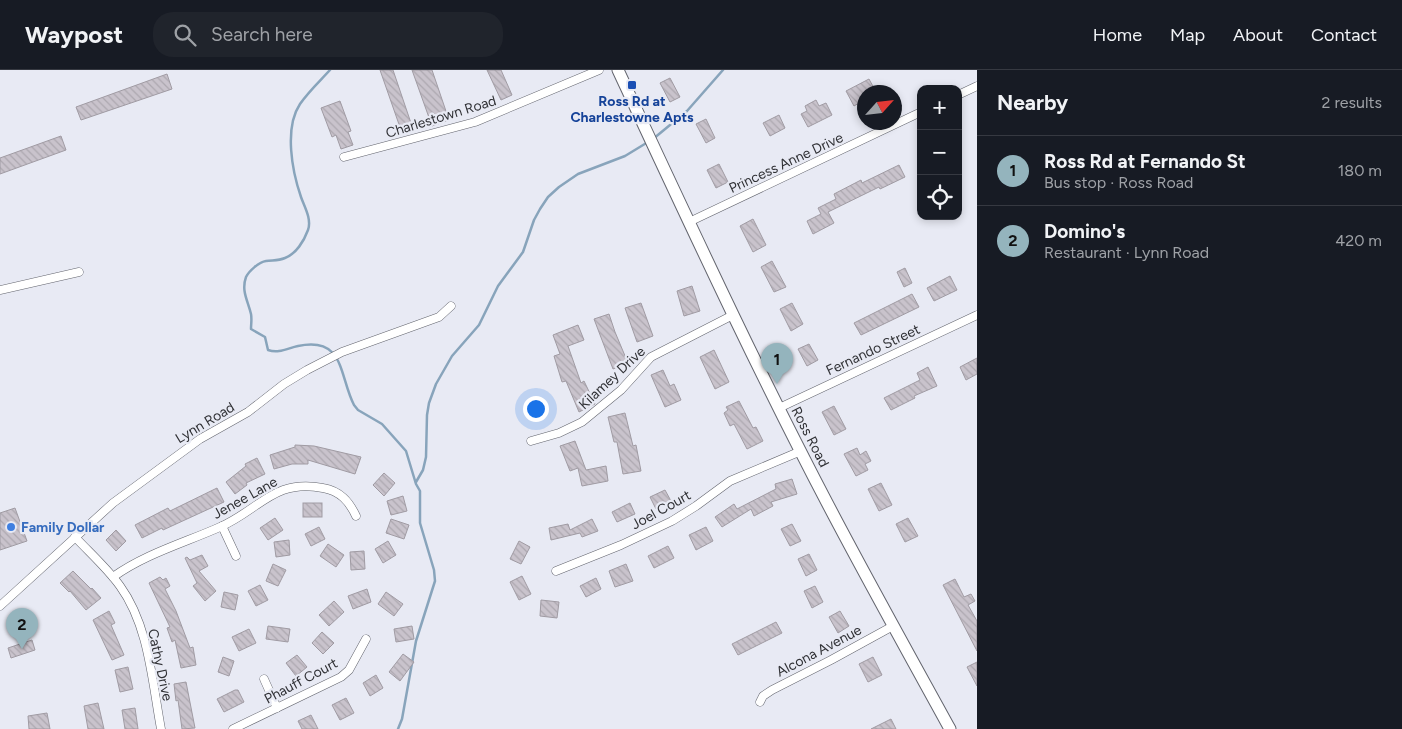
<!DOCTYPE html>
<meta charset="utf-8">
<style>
:root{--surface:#171b24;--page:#20242c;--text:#f1f3f6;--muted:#9ea1a6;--line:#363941;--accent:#94b4bd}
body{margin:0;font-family:Figtree,sans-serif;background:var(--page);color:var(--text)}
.controls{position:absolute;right:15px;top:15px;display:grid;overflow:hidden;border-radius:10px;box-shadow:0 2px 8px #0003}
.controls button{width:45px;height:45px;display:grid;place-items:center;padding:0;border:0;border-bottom:1px solid var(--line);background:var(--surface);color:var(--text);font:25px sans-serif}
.compass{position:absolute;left:857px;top:15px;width:45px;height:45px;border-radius:50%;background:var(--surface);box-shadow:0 2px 8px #0003;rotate:63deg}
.you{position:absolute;left:535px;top:338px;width:18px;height:18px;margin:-12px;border:4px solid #fff;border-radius:50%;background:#1a73e8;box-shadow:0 0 0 8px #1a73e833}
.badge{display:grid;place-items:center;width:32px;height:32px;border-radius:50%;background:var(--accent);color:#111;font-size:16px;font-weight:700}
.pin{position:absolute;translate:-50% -41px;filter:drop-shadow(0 1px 2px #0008)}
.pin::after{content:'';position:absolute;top:26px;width:18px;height:15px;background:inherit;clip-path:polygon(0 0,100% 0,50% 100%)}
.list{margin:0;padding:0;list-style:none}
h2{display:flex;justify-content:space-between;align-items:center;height:65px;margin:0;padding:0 20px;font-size:21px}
h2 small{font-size:16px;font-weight:400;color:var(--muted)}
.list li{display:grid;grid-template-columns:32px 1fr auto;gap:15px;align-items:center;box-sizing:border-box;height:70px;padding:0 20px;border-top:1px solid var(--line)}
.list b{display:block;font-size:19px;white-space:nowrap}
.list p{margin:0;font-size:16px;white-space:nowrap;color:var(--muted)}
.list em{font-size:16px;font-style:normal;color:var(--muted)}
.icon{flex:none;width:28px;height:28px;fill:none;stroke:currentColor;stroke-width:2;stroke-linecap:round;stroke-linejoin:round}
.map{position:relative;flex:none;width:977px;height:659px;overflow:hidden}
header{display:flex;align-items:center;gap:30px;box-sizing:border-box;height:70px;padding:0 25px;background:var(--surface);border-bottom:1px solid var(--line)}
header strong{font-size:24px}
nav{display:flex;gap:28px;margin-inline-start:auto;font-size:18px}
.search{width:350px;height:45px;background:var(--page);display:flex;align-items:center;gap:12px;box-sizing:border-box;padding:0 18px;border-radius:20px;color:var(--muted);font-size:19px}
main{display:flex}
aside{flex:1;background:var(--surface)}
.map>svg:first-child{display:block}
</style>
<header>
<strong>Waypost</strong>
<div class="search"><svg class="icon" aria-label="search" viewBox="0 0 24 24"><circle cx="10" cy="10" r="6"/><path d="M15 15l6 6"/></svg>Search here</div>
<nav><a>Home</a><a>Map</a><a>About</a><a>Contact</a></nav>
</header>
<main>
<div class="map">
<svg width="977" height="659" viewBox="0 0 977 659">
<defs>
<pattern id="building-back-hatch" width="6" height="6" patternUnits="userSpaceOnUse" patternTransform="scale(1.25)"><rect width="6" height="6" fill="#c9c3cc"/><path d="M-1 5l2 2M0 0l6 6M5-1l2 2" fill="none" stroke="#ada8b0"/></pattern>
</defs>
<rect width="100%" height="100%" fill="#e8eaf4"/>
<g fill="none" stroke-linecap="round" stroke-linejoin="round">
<g stroke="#88a4bb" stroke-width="2.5">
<path d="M330,0C320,11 309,21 300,34C284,58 292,101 301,127C304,136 312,149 308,160C304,171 296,184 285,188C278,191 273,190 266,191C259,192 249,201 246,207C241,221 248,231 251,244C252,249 251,254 251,259L265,267L268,280C279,284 288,278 298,276C345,266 339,306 354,335L358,340L382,354L406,381L416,414L420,421V453L434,500L435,511L416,571L402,649L398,659"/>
<polyline points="653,69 687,41 723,0"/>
<polyline points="416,412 423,400 426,387 427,345 429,333 436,314 452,286 479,255 498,216 523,182 534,150 540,139 548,127 559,117 578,104 625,86 648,72"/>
</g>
</g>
<g fill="url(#building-back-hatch)" stroke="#a09ba3">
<polygon points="380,0 393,0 413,59 402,63"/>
<polygon points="412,0 432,0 449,50 432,56"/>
<polygon points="487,0 501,0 512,25 501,30"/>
<polygon points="167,4 172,19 81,50 76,37"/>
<polygon points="670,8 680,27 670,32 660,13"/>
<polygon points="869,9 876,22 864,22 864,30 854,36 846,21"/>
<polygon points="816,30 819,36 826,33 832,45 808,57 801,44 807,41 805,36"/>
<polygon points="340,31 351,61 348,62 353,75 341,79 336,65 332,67 321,38"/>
<polygon points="779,45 785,58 770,66 763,53"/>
<polygon points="706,49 715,68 706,73 696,54"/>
<polygon points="61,66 66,80 0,104 0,88"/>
<polygon points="719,94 728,112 716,118 707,100"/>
<polygon points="899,95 905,107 880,119 879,117 828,142 834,153 813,164 807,151 821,144 818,138 836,129 834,124 861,110 862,113"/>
<polygon points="753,149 766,175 753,182 740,156"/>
<polygon points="772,191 786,217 774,222 761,197"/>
<polygon points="905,198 912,213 904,217 897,202"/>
<polygon points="950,206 957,220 934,231 927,218"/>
<polygon points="692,216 700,241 684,246 677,221"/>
<polygon points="912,224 919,237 861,265 854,253"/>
<polygon points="641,233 653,266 637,272 625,238"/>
<polygon points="792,233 803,254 791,261 780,239"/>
<polygon points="609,244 615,262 628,293 613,299 594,249"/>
<polygon points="578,255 584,270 568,276 581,313 584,311 595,334 579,342 566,311 562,312 554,286 560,284 553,265"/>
<polygon points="809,274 818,290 807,296 798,279"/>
<polygon points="714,280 729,312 715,319 700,287"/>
<polygon points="977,288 977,304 966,310 960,297"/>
<polygon points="928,297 937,316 914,326 915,328 891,340 884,328 920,310 917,303"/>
<polygon points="663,300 670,316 674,314 681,330 665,337 651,305"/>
<polygon points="739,331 753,358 756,357 763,371 747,379 734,354 730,356 724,343 728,340 726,337"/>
<polygon points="834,336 846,359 834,365 822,342"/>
<polygon points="625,343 633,376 636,375 641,401 623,404 617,372 614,372 608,347"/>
<polygon points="575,371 586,400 606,396 608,411 582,416 578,398 570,401 560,376"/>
<polygon points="295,375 314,376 361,387 355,404 308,390 308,394 292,394 274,399 270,385 295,377"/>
<polygon points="857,378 860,385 866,381 871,391 865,394 868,400 856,406 844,384"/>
<polygon points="257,388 265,404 246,413 247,415 235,424 226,412 246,396 245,394"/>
<polygon points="384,403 395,413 384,426 373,415"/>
<polygon points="792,409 797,424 771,432 773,436 754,446 751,439 722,457 715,447 734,434 737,439 776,419 775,414"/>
<polygon points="881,413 892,435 879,441 868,419"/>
<polygon points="217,418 224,432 163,460 162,458 142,468 135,455 168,438 170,441"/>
<polygon points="665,420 671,431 656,439 650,427"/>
<polygon points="403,426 407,441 391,445 387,431"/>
<rect x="303" y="433" width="19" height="14"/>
<polygon points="630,433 635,444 617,452 612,442"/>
<polygon points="15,438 27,471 0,480 0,443"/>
<polygon points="275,448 283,460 268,470 260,458"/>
<polygon points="908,448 918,466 905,472 896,454"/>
<polygon points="391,449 409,455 404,469 386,463"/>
<polygon points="592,449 598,461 582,467 580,463 551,470 549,458 568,454 570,460"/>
<polygon points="792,454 801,471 790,476 781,459"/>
<polygon points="319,457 325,469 311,476 305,464"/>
<polygon points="706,457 713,471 696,480 689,465"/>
<polygon points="116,460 126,471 116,481 106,470"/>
<polygon points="289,470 290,485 276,487 274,472"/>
<polygon points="388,471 396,485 383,493 375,479"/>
<polygon points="519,471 530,477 521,494 510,489"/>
<polygon points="328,474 344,485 336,497 320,486"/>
<polygon points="668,476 674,488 654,498 648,486"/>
<polygon points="364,481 365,499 351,500 350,482"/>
<polygon points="809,484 817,500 806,506 798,489"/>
<polygon points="202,485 208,496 199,501 216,521 205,531 193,516 197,513 185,488 187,487 190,490"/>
<polygon points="273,494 286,500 278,516 266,511"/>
<polygon points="626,494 633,511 615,517 609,501"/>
<polygon points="73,501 91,519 92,518 101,528 86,540 70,521 69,522 60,513"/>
<polygon points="522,506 531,524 519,530 510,512"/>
<polygon points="160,507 163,510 166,508 170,516 165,519 176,541 190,578 193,577 196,595 181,598 175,570 172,572 167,558 170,557 149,513"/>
<polygon points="596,508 601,519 586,527 580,516"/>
<polygon points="955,509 964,527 971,524 975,531 968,535 977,551 977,581 943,515"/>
<polygon points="260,515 268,530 256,536 248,521"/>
<polygon points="815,516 823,532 812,538 804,521"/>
<polygon points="367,519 371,532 353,539 348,526"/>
<polygon points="224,522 238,525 235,540 221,537"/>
<polygon points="386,522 403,534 394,546 378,534"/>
<polygon points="541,530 559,532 557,548 540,546"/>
<polygon points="334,531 344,542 329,556 319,545"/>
<polygon points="109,541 115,553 111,555 124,585 112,590 93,550"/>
<polygon points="840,541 849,556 838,563 829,547"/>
<polygon points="776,552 782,563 738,585 732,574"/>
<polygon points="268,556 290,559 288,572 266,569"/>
<polygon points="412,556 414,569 396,572 394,559"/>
<polygon points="249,559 256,573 239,581 232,567"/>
<polygon points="322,562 334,573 323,584 312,573"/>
<polygon points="32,570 35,580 11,588 8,578"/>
<polygon points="403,584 414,592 400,611 389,602"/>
<polygon points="297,585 307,597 296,606 286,593"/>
<polygon points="223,587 234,591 229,606 218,602"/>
<polygon points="873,587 882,605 868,612 859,594"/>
<polygon points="977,592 977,616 967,597"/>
<polygon points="128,597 133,619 120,622 115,600"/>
<polygon points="376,605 383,618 370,626 363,613"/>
<polygon points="186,612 195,658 182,659 178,630 176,631 174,614"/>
<polygon points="235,620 238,620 244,632 224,642 217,629"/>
<polygon points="346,628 354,643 340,650 332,635"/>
<polygon points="98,633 104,659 88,659 84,636"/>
<polygon points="135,638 138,659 125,659 122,640"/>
<polygon points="47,643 50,659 29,659 28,646"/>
<polygon points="311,645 318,659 302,659 298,651"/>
<polygon points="891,649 896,659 871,659"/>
</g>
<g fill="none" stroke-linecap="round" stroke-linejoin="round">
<defs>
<g id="street">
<polyline points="958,25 977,16"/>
<polyline points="344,87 475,52 599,0"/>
<polyline points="689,152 921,42"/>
<polyline points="0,220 79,202"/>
<polyline points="779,338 977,245"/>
<polyline points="531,371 559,363 582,352 621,320 651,287 733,245"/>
<polyline points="222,456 236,486"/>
<path d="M75,467C90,483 107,498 120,516C149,556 152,611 161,659"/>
<polyline points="556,501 621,475 672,451 696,436 730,411 801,381"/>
<path d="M113,507C145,484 184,473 220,457C259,440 275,408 323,418C340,421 349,431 356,446"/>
<polyline points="0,536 113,433 200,369 248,342 284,314 307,300 342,282 439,247 451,236"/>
<polyline points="264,609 277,638"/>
<polyline points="760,632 763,626 772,620 831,590 893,556"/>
<polyline points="233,659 341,607 349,600 366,569"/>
</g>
<path id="secondary" d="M618,0C688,150 757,300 834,446C872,518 911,588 950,659"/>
</defs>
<use href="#street" stroke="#62646d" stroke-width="9"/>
<use href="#secondary" stroke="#62646d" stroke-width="13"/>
<use href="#street" stroke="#fff" stroke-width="8"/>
<use href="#secondary" stroke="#fff" stroke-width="11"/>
</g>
<rect fill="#1a4fb4" stroke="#e8eaf4" stroke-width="2" x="627" y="10" width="10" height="10" rx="2.5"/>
<circle fill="#3f7fe0" stroke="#e8eaf4" stroke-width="2" cx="11" cy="457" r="5"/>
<g text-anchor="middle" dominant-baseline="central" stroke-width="4.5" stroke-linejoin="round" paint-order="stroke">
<g font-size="14" font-weight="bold" fill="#164399" stroke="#e8eaf4">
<text x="632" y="31">Ross Rd at<tspan x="632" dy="16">Charlestowne Apts</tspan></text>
</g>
<g font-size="14" fill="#303135" stroke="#e8eaf4">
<text transform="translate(441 47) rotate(-17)">Charlestown Road</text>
<text transform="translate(786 93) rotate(-25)">Princess Anne Drive</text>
<text transform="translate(873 280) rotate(-25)">Fernando Street</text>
<text transform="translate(612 308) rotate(-43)">Kilamey Drive</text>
<text transform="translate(205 353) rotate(-31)">Lynn Road</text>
<text transform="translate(810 367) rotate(63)">Ross Road</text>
<text transform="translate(245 428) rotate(-29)">Jenee Lane</text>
<text transform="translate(661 440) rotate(-29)">Joel Court</text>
<text transform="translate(819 581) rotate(-28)">Alcona Avenue</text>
<text transform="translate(160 595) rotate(78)">Cathy Drive</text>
<text transform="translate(301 611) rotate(-28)">Phauff Court</text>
</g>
<g font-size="14" font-weight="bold" fill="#366cbe" stroke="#e8eaf4" text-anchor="start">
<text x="21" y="457">Family Dollar</text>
</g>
</g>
</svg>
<div class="controls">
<button>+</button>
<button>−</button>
<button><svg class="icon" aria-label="locate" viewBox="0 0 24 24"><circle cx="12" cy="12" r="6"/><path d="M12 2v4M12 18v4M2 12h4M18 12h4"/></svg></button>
</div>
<svg class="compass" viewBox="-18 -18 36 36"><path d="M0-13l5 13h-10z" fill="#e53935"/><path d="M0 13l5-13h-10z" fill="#9ea1a6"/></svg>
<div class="you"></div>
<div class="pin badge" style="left:777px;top:314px">1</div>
<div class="pin badge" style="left:22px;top:579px">2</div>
</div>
<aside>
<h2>Nearby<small>2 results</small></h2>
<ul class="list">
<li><span class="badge">1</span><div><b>Ross Rd at Fernando St</b><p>Bus stop · Ross Road</p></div><em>180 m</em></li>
<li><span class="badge">2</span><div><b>Domino's</b><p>Restaurant · Lynn Road</p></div><em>420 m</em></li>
</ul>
</aside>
</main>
